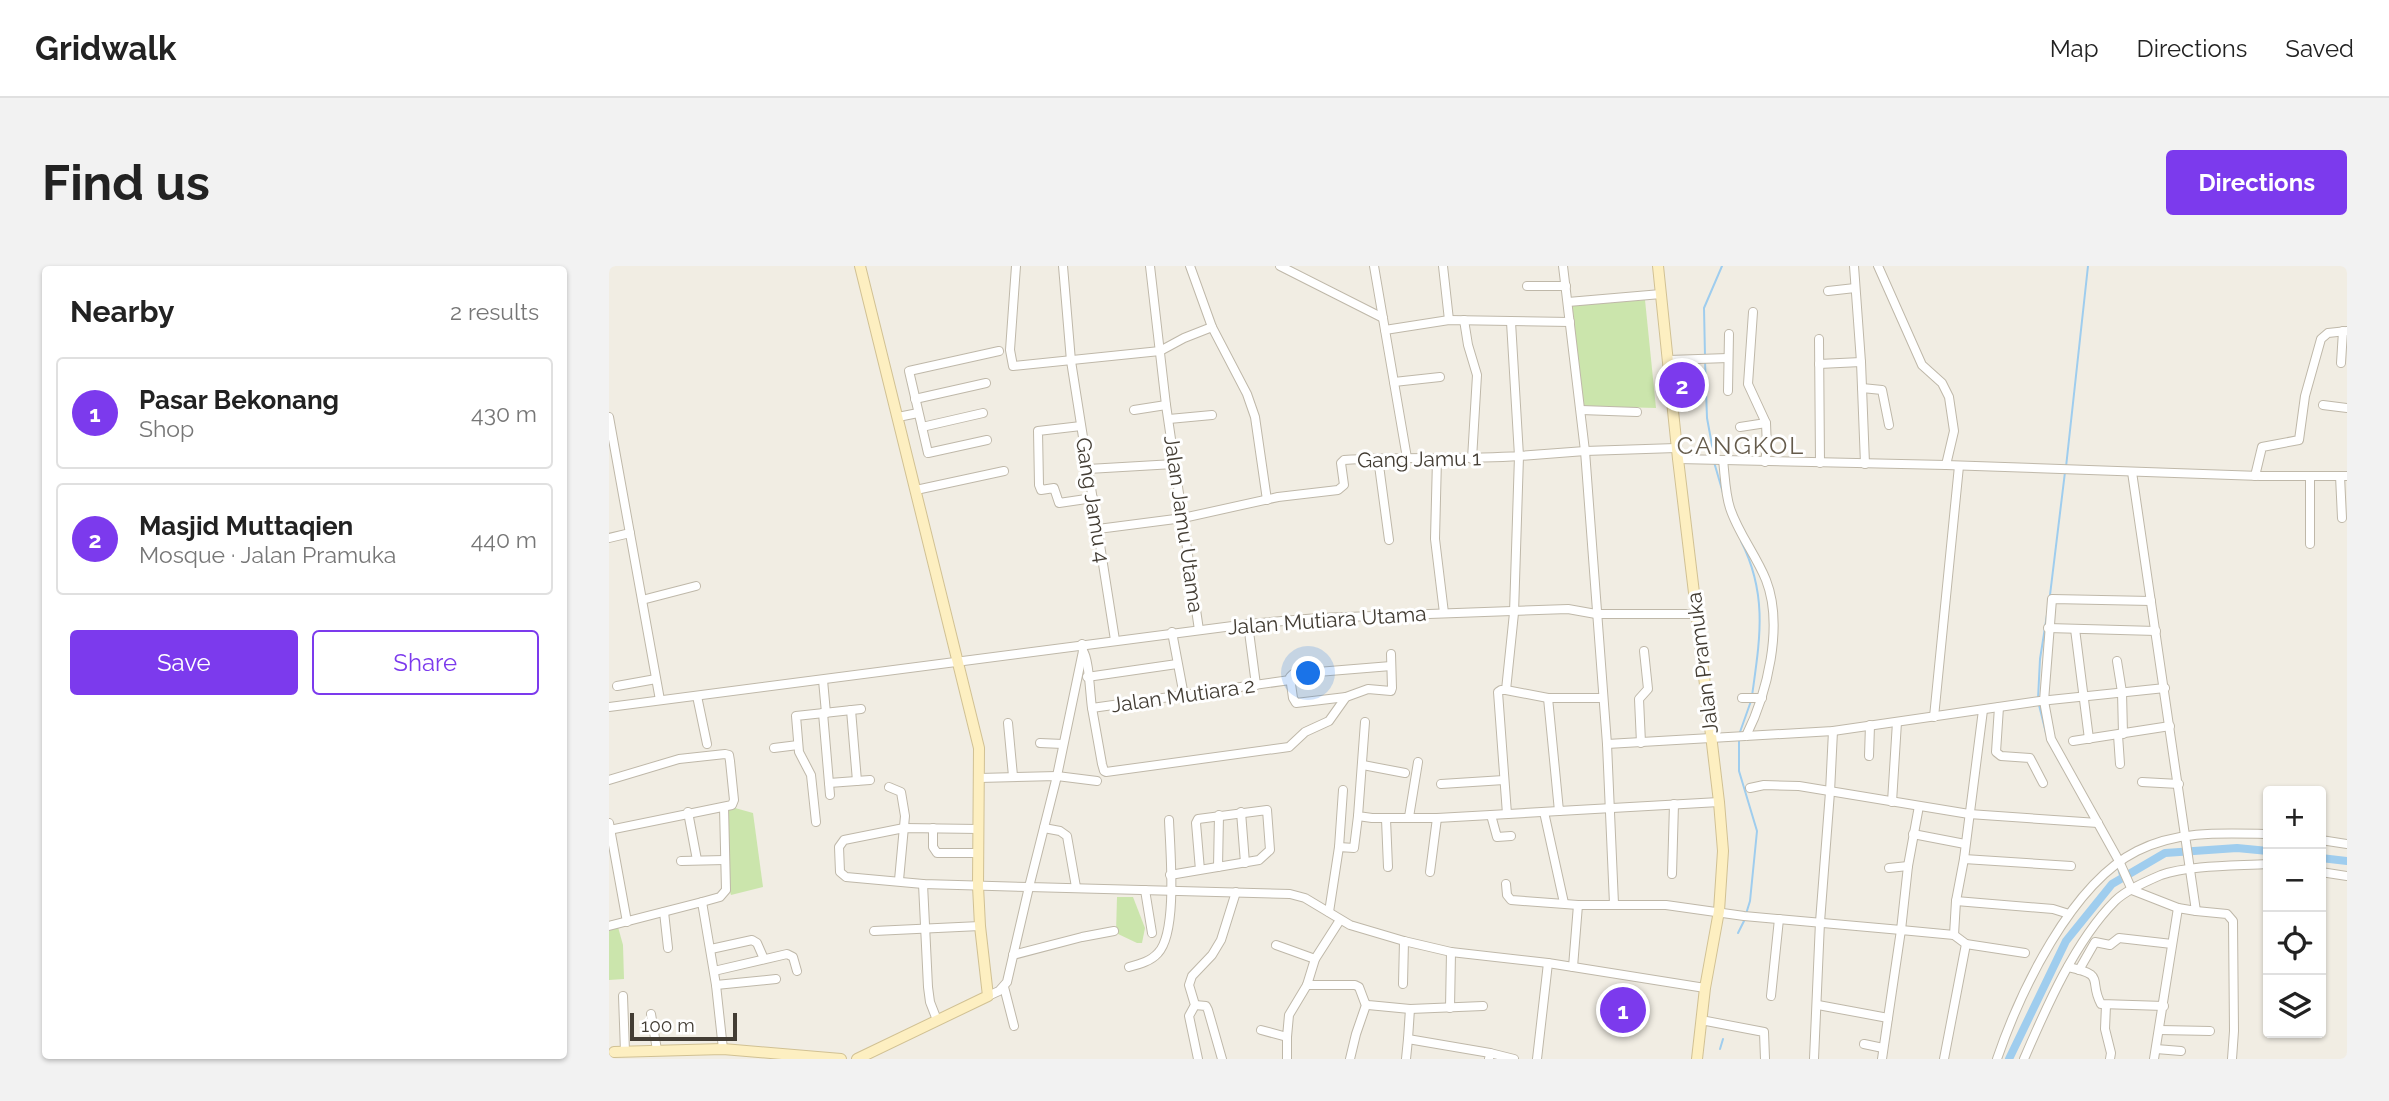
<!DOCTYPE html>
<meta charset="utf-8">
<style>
:root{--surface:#fff;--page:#f2f2f2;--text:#222;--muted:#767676;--line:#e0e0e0;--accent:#7c3aed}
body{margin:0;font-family:Raleway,sans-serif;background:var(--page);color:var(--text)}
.controls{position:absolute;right:21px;bottom:21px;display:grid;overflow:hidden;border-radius:7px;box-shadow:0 2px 5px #0004}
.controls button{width:63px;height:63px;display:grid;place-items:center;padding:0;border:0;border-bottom:2px solid var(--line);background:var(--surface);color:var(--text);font:35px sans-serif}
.scale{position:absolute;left:21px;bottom:18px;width:107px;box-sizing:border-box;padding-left:7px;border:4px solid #433d34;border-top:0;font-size:19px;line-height:24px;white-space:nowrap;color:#433d34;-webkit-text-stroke:5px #fff;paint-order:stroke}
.you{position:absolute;left:700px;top:408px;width:24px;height:24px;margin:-18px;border:5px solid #fff;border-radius:50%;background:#1a73e8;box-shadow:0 0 0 10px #1a73e833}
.badge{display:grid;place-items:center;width:46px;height:46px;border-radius:50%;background:var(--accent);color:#fff;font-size:23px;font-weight:700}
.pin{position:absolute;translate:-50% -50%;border:4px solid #fff;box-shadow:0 2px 7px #0006}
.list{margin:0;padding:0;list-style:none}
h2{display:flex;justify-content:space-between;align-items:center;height:91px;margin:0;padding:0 28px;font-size:30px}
h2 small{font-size:23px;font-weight:400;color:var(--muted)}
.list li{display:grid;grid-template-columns:46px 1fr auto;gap:21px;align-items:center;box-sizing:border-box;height:112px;margin:0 14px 14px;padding:0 14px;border:2px solid var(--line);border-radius:7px}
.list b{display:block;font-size:26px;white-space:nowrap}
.list p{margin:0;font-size:23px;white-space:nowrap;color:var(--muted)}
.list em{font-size:23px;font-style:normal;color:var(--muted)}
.actions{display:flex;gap:14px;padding:21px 28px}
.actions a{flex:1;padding:16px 0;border:2px solid var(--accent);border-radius:7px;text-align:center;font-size:24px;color:var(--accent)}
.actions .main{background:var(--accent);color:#fff}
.icon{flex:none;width:38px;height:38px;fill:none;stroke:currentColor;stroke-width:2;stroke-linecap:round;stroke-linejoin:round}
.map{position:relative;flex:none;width:1738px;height:793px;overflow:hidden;border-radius:7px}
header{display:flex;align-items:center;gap:42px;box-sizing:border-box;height:98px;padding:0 35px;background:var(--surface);border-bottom:2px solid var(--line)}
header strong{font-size:33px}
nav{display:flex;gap:38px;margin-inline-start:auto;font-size:24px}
.intro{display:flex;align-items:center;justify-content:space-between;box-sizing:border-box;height:168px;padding:0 42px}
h1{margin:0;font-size:49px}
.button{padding:18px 32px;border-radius:7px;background:var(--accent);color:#fff;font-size:24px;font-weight:700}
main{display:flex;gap:42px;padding:0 42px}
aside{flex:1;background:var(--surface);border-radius:7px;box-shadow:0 2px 5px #0004}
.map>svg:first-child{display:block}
</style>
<header>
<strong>Gridwalk</strong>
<nav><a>Map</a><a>Directions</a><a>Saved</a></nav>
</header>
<div class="intro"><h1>Find us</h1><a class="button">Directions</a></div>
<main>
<aside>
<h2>Nearby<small>2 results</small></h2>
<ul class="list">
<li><span class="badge">1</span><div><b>Pasar Bekonang</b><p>Shop</p></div><em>430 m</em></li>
<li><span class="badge">2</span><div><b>Masjid Muttaqien</b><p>Mosque · Jalan Pramuka</p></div><em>440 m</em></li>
</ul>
<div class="actions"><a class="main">Save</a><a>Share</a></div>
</aside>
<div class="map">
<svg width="1738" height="793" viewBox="0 0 1738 793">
<rect width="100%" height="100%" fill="#f1ede3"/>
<g fill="#cbe5ac">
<polygon points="1036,34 1047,142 975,140 962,39"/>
<polygon points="126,542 144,547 154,621 122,629 119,620 118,544"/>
<polygon points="508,631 524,631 536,662 533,677 528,677 507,667"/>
<polygon points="9,661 14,679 15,713 0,714 0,663"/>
</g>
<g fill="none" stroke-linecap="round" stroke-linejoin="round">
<g stroke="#9fcdee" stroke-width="2">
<polyline points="1096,90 1095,42 1113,0"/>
<polyline points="1096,95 1098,152 1105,190"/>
<polyline points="1105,196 1114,227"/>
<polyline points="1457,201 1479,0"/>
<path d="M1132,275C1159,329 1151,372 1143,430"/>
<polyline points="1441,329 1456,206"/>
<polyline points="1429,433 1431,393 1438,349"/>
<polyline points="1430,439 1437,467"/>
<polyline points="1131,466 1142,435"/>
<polyline points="1130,475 1130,505 1148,565 1141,635 1137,648"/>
<polyline points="1443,482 1454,502"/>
<polyline points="1509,602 1512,613"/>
<polyline points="1129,667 1136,653"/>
<polyline points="1111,783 1114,773"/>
</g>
<g stroke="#9fcdee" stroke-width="8">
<polyline points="1712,592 1738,595"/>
<polyline points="1400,793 1457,675 1503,618 1556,587 1628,582 1659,585"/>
</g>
<defs>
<g id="street">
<polyline points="407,0 401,84 404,100 551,85 575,72 603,61"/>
<polyline points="454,0 462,95 506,374"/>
<polyline points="541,0 557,139 590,364"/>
<polyline points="581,0 603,61 638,128 646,151 658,234"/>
<polyline points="671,0 774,52"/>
<polyline points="765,0 798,192"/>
<polyline points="834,0 840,54"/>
<polyline points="954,0 976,185 998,478 1005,638"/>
<polyline points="1245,0 1252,96 1256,198"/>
<polyline points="1269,0 1313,99 1333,117 1340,131 1345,165 1337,199"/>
<polyline points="918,20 957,20"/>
<polyline points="1219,25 1246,22"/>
<polyline points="959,36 1052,28"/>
<polyline points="1144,46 1139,118 1157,157 1158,182 1156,196"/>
<polyline points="855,54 859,79 868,109 863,193"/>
<polyline points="776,64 840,54 961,56"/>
<polyline points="1210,73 1211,197"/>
<polyline points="1060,94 1119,92"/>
<polyline points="1732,97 1734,65"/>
<polyline points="1210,98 1252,96"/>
<polyline points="785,116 831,111"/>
<polyline points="1253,122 1273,124 1280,159"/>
<polyline points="1119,125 1120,68"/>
<polyline points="306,133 377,117"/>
<polyline points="1714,139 1738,142"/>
<polyline points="525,144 557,139"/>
<polyline points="972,144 1028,146"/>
<polyline points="0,151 51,434"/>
<polyline points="289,151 309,147"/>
<polyline points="560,153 603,149"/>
<polyline points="472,160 429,165 430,219 432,224 445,222 450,237 484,232"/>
<polyline points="313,161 374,147"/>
<polyline points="1131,161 1157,157"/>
<polyline points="378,174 319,187 300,105 390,85"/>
<polyline points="769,192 780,274"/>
<polyline points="828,193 826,273 835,347"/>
<polyline points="1069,193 1337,199 1651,210 1738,210"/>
<path d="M1114,194C1116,210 1116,227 1121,242C1129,267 1147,289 1157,314C1175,360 1158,428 1137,470"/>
<polyline points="479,203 565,198"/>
<polyline points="1523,206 1587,645 1569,642 1545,793"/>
<polyline points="1646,210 1653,181 1690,174 1696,130 1712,73 1719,67 1738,65"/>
<polyline points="1731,210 1733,252"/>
<polyline points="1701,211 1701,278"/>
<polyline points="307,224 395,205"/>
<path d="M489,263L574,252L669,231L729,224L735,219L732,197L735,194C793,190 852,194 910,190L902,56"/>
<polyline points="0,272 21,267"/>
<polyline points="33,334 87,320"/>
<polyline points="1542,335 1443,333 1435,435 1442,473 1510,595 1523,624 1569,642"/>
<polyline points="639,358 647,419"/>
<polyline points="1439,362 1547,365"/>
<polyline points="1466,363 1480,473"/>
<polyline points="563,366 575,430"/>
<polyline points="473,378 474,385 448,510 420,621 681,628 696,632 741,659 795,675 842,686 939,697 1096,722"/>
<path d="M474,385C480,392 481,429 483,442L681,414"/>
<polyline points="1508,395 1513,426 1514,468"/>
<polyline points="478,411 568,398"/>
<polyline points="214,414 217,447"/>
<polyline points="8,420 47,413"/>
<polyline points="897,424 905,347 910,190 976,185 1067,182"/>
<polyline points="88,430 98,478"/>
<polyline points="737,431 687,437 684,432 681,411 684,408 782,400"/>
<polyline points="993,432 939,432 950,545 1110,536"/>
<polyline points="1133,432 1153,432"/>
<polyline points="0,441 639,358 709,352 959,343 987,348 1088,348"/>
<polyline points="1390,441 1387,486 1392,490 1421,492 1434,517"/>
<polyline points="483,442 493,498 495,505 497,506 680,481 696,466 720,455 737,431 759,423 782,425 783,422 782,388"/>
<polyline points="242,444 248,515"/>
<polyline points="214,447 221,529"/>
<polyline points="1325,451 1350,200"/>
<polyline points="756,456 749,550 763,552 828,552 950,545"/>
<polyline points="399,457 404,510"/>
<polyline points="1509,469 1511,498"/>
<polyline points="1464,475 1561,460"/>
<polyline points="431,477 454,478"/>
<polyline points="1032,477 1030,433 1039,423 1035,385"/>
<polyline points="998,478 1224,465 1431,435 1556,422"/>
<polyline points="165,482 189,479"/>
<polyline points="1260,490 1261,459"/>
<polyline points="754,499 796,507"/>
<polyline points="370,512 448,510 488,515"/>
<polyline points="0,514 70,493 116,488 120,489 121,495 125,534 123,539 0,564"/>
<polyline points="1533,516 1570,518"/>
<polyline points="220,517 261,514"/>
<polyline points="832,518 895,514"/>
<polyline points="280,521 292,526 296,550 290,614"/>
<polyline points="1141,522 1155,519 1190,520 1360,548 1489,557"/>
<polyline points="1283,536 1288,456"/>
<polyline points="79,546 88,594"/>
<polyline points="632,546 636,597"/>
<polyline points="935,546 955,637"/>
<polyline points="898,548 889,426 892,424 897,424 939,432"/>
<polyline points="882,549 888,571 902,570"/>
<polyline points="800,551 809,496"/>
<polyline points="777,553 779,601"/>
<polyline points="207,556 202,509 190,486 187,450 252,443"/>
<polyline points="0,557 18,656"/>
<polyline points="324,562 324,581 328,587 369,587"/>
<polyline points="435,562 451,565 458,570 467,621"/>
<polyline points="370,563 295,562 235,574 230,581 231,606 237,611 314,618 420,621 398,716 390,725 379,730"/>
<polyline points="1304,568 1356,578"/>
<polyline points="1712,574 1738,578"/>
<polyline points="730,581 734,524"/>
<polyline points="1355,593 1462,600"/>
<polyline points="72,595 116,594"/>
<polyline points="609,601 610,549"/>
<polyline points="1280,602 1299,600"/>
<polyline points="821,606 828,552"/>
<polyline points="1712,606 1738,610"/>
<polyline points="1063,608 1065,538"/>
<polyline points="561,609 650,594 661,584 658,544 589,553 587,557 591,604"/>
<polyline points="314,618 319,721 321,736 328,754"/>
<polyline points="897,618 898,629 902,634 969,639 1057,639 1135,650 1292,664 1299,600 1310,540"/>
<polyline points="536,624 543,667"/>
<polyline points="1347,635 1444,643 1460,648"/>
<polyline points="93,636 111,631 117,624 115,541"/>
<polyline points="1587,645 1618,648 1624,655 1625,765 1623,793"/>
<polyline points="55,646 59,682"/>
<polyline points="720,646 730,581 745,582 749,550"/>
<polyline points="0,660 93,636 107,719 114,783"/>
<polyline points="265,665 371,660"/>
<polyline points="1345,669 1347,635 1355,593 1374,444"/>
<polyline points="1357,678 1416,687"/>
<polyline points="667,679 706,693"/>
<polyline points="102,683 143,674 148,677 155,693"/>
<polyline points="404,689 473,671 505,665"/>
<path d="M520,701C531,698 542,695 549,687C569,666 561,583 560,554"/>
<polyline points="964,701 969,639"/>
<path d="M1459,701C1498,709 1479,714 1492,738L1555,740"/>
<polyline points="1470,704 1486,676 1501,679 1510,672 1563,678"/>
<polyline points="105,705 178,688 184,691 188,705"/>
<polyline points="794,718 795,675"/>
<polyline points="107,719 167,713"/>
<polyline points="698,719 706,693 731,654"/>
<polyline points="395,721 405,760"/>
<polyline points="14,730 16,786"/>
<polyline points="1162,730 1170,653"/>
<polyline points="586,739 597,740 599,744 613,793"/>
<polyline points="1209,739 1279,752 1292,664 1345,669 1357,678 1335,793"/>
<polyline points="1497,739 1496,763 1502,787 1501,793"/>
<polyline points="841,742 842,686"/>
<polyline points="42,748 48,784"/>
<polyline points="1092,754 1155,766 1156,793"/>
<polyline points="652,764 678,771 680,749 698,719 746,719 750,721 756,737 759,739 801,743 874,740"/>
<polyline points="1551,764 1601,765"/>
<polyline points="799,773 801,743"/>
<polyline points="1255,778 1274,782"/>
<polyline points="1547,783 1572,785"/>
<polyline points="881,787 905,793"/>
<polyline points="589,793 580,750 586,739 580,719 583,710 603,689 612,674 627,626"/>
<polyline points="678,793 678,771"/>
<polyline points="741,793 747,768 757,739"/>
<polyline points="797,793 799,773 881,787 880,793"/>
<polyline points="928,793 939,697"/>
<polyline points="1205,793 1211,656 1221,526 1224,465"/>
<polyline points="1273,793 1279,752"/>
<path d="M1388,793C1411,726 1462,618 1528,585C1569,564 1615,567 1659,568"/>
<path d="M1415,793C1437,742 1466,675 1506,635C1517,624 1538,615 1552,609C1581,599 1629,600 1659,598"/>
</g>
<g id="secondary">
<polyline points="1049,0 1069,193 1110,536 1114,585 1110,645 1096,722 1088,793"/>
<polyline points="5,786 114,783 232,793"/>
<polyline points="248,793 379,730 371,660 369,620 370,482 251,0"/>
</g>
</defs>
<use href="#street" stroke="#bfb8a9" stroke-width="10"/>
<use href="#secondary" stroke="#d1c193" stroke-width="12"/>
<use href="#street" stroke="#fff" stroke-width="8"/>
<use href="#secondary" stroke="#fdefc1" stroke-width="10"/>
</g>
<g text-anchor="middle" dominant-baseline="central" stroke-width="6" stroke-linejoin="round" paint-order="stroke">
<g font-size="21" fill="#433d34" stroke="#fff">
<text transform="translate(810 193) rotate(-1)">Gang Jamu 1</text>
<text transform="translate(484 234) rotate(81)">Gang Jamu 4</text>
<text transform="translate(575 258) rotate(82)">Jalan Jamu Utama</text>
<text transform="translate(718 354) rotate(-4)">Jalan Mutiara Utama</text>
<text transform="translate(1093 397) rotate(-97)">Jalan Pramuka</text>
<text transform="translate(574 429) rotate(-8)">Jalan Mutiara 2</text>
</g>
<g font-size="24" letter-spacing="2" fill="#655b4b" stroke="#fff">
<text x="1132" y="179">CANGKOL</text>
</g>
</g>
</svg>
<div class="controls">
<button>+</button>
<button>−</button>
<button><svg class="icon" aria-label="locate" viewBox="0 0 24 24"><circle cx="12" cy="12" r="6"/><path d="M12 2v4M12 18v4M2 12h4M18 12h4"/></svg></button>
<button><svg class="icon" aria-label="layers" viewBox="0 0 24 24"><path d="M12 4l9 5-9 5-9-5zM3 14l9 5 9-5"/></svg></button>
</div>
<div class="scale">100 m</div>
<div class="you"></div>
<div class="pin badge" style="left:1014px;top:744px">1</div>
<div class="pin badge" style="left:1073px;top:119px">2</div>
</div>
</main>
